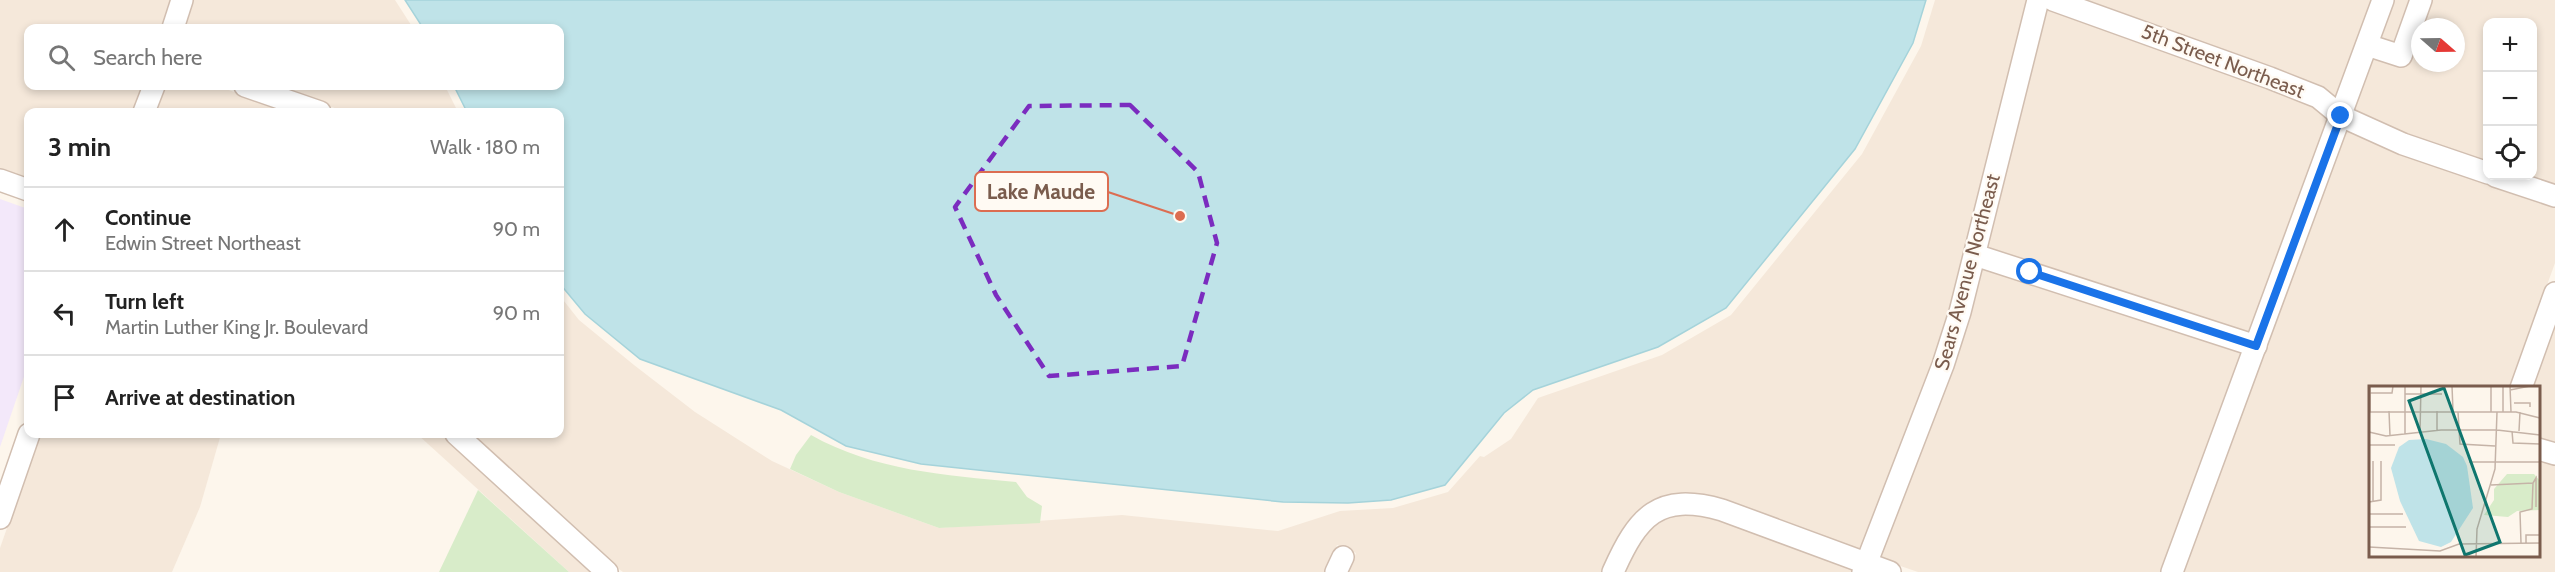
<!DOCTYPE html>
<meta charset="utf-8">
<style>
:root{--surface:#fff;--page:#f6f6f6;--text:#222;--muted:#767676;--line:#e0e0e0}
body{margin:0;font-family:Cabin,sans-serif;background:var(--page);color:var(--text)}
.controls{position:absolute;right:18px;top:18px;display:grid;overflow:hidden;border-radius:12px;box-shadow:0 3px 9px #0003}
.controls button{width:54px;height:54px;display:grid;place-items:center;padding:0;border:0;border-bottom:2px solid var(--line);background:var(--surface);color:var(--text);font:30px sans-serif}
.compass{position:absolute;left:2411px;top:18px;width:54px;height:54px;border-radius:50%;background:var(--surface);box-shadow:0 3px 9px #0003;rotate:110deg}
.stop{position:absolute;width:18px;height:18px;margin:-14px;border:4px solid #1a73e8;border-radius:50%;background:#fff}
.stop.end{background:#1a73e8;border-color:#fff;box-shadow:0 2px 6px #0008}
.list{margin:0;padding:0;list-style:none}
h2{display:flex;justify-content:space-between;align-items:center;height:78px;margin:0;padding:0 24px;font-size:26px}
h2 small{font-size:20px;font-weight:400;color:var(--muted)}
.list li{display:grid;grid-template-columns:39px 1fr auto;gap:18px;align-items:center;box-sizing:border-box;height:84px;padding:0 24px;border-top:2px solid var(--line)}
.list b{display:block;font-size:22px;white-space:nowrap}
.list p{margin:0;font-size:20px;white-space:nowrap;color:var(--muted)}
.list em{font-size:20px;font-style:normal;color:var(--muted)}
.icon{flex:none;width:33px;height:33px;fill:none;stroke:currentColor;stroke-width:2;stroke-linecap:round;stroke-linejoin:round}
.map{position:relative;flex:none;width:2555px;height:572px;overflow:hidden}
.search{position:absolute;background:var(--surface);box-shadow:0 3px 9px #0003;left:24px;top:24px;width:540px;height:66px;display:flex;align-items:center;gap:15px;box-sizing:border-box;padding:0 21px;border-radius:12px;color:var(--muted);font-size:22px}
.panel{position:absolute;background:var(--surface);box-shadow:0 3px 9px #0003;left:24px;top:108px;width:540px;height:330px;border-radius:12px}
.map>svg:first-child{display:block}
</style>
<div class="map">
<svg width="2555" height="572" viewBox="0 0 2555 572">
<rect width="100%" height="100%" fill="#fdf6ec"/>
<g fill="#f5e8da" fill-rule="evenodd">
<polygon points="0,0 171,0 162,28 28,28 28,86 143,86 133,112 28,112 28,181 0,170"/>
<polygon points="193,0 395,0 413,28 184,28"/>
<polygon points="1935,0 2027,0 1950,309 1933,361 1860,552 1724,501 1698,494 1677,493 1650,503 1636,514 1617,539 1602,572 1348,572 1356,553 1337,545 1325,572 623,572 605,559 470,434 560,434 560,296 579,320 634,365 695,412 772,461 839,492 939,528 1122,515 1278,531 1340,511 1393,508 1448,492 1480,456 1484,457 1511,439 1538,398 1662,355 1731,315 1862,154 1921,46"/>
<polygon points="2084,0 2372,0 2335,100 2273,70"/>
<path d="M2394,0H2555V186L2523,176H2532V22H2488L2487,163L2406,136L2353,113ZM2420,27H2456V63H2420Z"/>
<polygon points="2047,8 2092,22 2312,105 2329,119 2249,334 1987,249"/>
<polygon points="165,86 217,86 292,112 155,112"/>
<polygon points="272,86 445,86 458,112 346,112"/>
<polygon points="2346,130 2400,153 2555,206 2555,263 2510,387 2370,388 2370,556 2538,556 2539,458 2555,464 2555,572 2183,572"/>
<polygon points="1982,267 2243,352 2160,572 1918,572 1880,559 1953,368"/>
<polygon points="2555,324 2555,445 2539,439 2538,388 2532,388"/>
<polygon points="40,434 221,434 200,507 172,572 0,572 0,548"/>
<polygon points="417,434 443,434 591,572 569,572"/>
<polygon points="1676,512 1698,513 1719,519 1853,569 1852,572 1625,572 1643,538 1663,518"/>
</g>
<polygon fill="#f3e8fa" points="0,199 28,209 28,365 0,447"/>
<g fill="#d8ecc9">
<path d="M811,435C875,471 945,475 1016,482L1027,497L1042,506L1040,523L939,528L839,492L790,469L796,455Z"/>
<polygon points="478,490 569,572 439,572"/>
</g>
<polygon fill="#bfe3e8" stroke="#a5d3da" stroke-width="1.5" points="405,0 1926,0 1913,43 1855,149 1726,308 1658,347 1533,390 1504,413 1445,485 1391,500 1348,503 1283,502 921,464 846,446 781,410 640,359 585,314 560,284 560,112 467,112 454,86 560,86 560,28 423,28"/>
<g fill="none" stroke-linecap="round" stroke-linejoin="round">
<defs>
<g id="minor">
<polyline points="2053,0 2270,78 2318,97 2341,116 2403,144 2488,173"/>
<polyline points="173,28 182,0"/>
<polyline points="2367,45 2401,56 2421,0"/>
<polyline points="245,86 320,112"/>
<polyline points="144,112 154,86"/>
<polyline points="2495,176 2555,196"/>
<polyline points="0,180 28,190"/>
<polyline points="1975,255 2256,346"/>
<polyline points="2521,388 2555,293"/>
<polyline points="456,434 607,572"/>
<polyline points="2538,449 2555,454"/>
<polyline points="0,518 29,434"/>
<polyline points="1336,572 1343,557"/>
<path d="M1613,572C1638,516 1658,492 1722,510L1890,572"/>
<polyline points="1863,572 1943,365 1960,312 2038,0"/>
<polyline points="2172,572 2383,0"/>
</g>
</defs>
<use href="#minor" stroke="#d1beb0" stroke-width="24"/>
<use href="#minor" stroke="#fff" stroke-width="21"/>
</g>
<g fill="none" stroke-linecap="round" stroke-linejoin="round">
<polyline stroke="#1a73e8" stroke-width="8" points="2030,272 2256,346 2341,116"/>
</g>
<path fill="none" stroke="#7b2cbf" stroke-width="4.5" stroke-dasharray="12 8" stroke-linejoin="round" d="M1130,105L1198,172L1217,243L1182,366L1049,376L996,295L955,207L1029,106Z"/>
<g text-anchor="middle" dominant-baseline="central" stroke-width="4.5" stroke-linejoin="round" paint-order="stroke">
<g font-size="20" fill="#7a5c4d" stroke="#fffaf3">
<text transform="translate(2223 61) rotate(21)">5th Street Northeast</text>
<text transform="translate(1967 272) rotate(-75)">Sears Avenue Northeast</text>
</g>
</g>
<g transform="translate(2369 386)">
<rect width="171" height="171" fill="#fdf6ec"/>
<path d="M138,88H165L171,95V124L148,125L139,131L115,129L125,114V103Z" fill="#d8ecc9"/>
<path d="M40,54L57,53L77,58L94,71L98,80L104,122L82,156L72,161L50,155L31,115L22,82L30,61Z" fill="#bfe3e8"/>
<path fill="none" stroke="#c5b3a7" stroke-width="1.5" d="M1,0V26M36,0V48M83,0L84,25M122,0V26M134,0V26M141,0L142,26M141,4L161,0M0,7H23L24,0M36,8H73M145,17H161V21M20,25L21,50M68,25V44M0,26H147L171,32M89,26L91,58L126,60M143,45L144,57L171,58M150,45L151,26M0,46L17,50L72,44H128L171,49M51,46L52,0M0,59H26M4,75V116M100,76H171M164,97L167,92V121M122,99L164,97L163,123L151,126L152,157M0,116L12,114V75M0,128H34M0,141H37M157,157V149H171M0,161L71,165L90,158L171,157M107,171L108,143L126,83L128,26"/>
<path fill="#0f766e" fill-opacity="0.15" stroke="#0f766e" stroke-width="3" d="M75,2L131,156L96,169L40,15Z"/>
<rect width="171" height="171" fill="none" stroke="#7a5c4d" stroke-width="3"/>
</g>
<path fill="none" stroke="#dc6d51" stroke-width="2" d="M1180 216L1108 192"/>
<circle fill="#dc6d51" stroke="#fffaf3" stroke-width="2" cx="1180" cy="216" r="6"/>
<rect fill="#fffaf3" stroke="#dc6d51" stroke-width="2" x="975" y="172" width="133" height="39" rx="6"/>
<g font-size="21" text-anchor="middle" font-weight="bold" fill="#7a5c4d">
<text x="1041" y="199">Lake Maude</text>
</g>
</svg>
<div class="controls">
<button>+</button>
<button>−</button>
<button><svg class="icon" aria-label="locate" viewBox="0 0 24 24"><circle cx="12" cy="12" r="6"/><path d="M12 2v4M12 18v4M2 12h4M18 12h4"/></svg></button>
</div>
<svg class="compass" viewBox="-18 -18 36 36"><path d="M0-13l5 13h-10z" fill="#e53935"/><path d="M0 13l5-13h-10z" fill="#767676"/></svg>
<div class="stop" style="left:2030px;top:272px"></div>
<div class="stop end" style="left:2341px;top:116px"></div>
<div class="search"><svg class="icon" aria-label="search" viewBox="0 0 24 24"><circle cx="10" cy="10" r="6"/><path d="M15 15l6 6"/></svg>Search here</div>
<section class="panel">
<h2>3 min<small>Walk · 180 m</small></h2>
<ul class="list">
<li><svg class="icon" aria-label="ahead" viewBox="0 0 24 24"><path d="M12 20V5M6 11l6-6 6 6"/></svg><div><b>Continue</b><p>Edwin Street Northeast</p></div><em>90 m</em></li>
<li><svg class="icon" aria-label="left" viewBox="0 0 24 24"><path d="M17 20v-9H6M10 6l-5 5 5 5"/></svg><div><b>Turn left</b><p>Martin Luther King Jr. Boulevard</p></div><em>90 m</em></li>
<li><svg class="icon" aria-label="arrive" viewBox="0 0 24 24"><path d="M6 21V4h12l-3 4 3 4H6"/></svg><div><b>Arrive at destination</b></div></li>
</ul>
</section>
</div>
